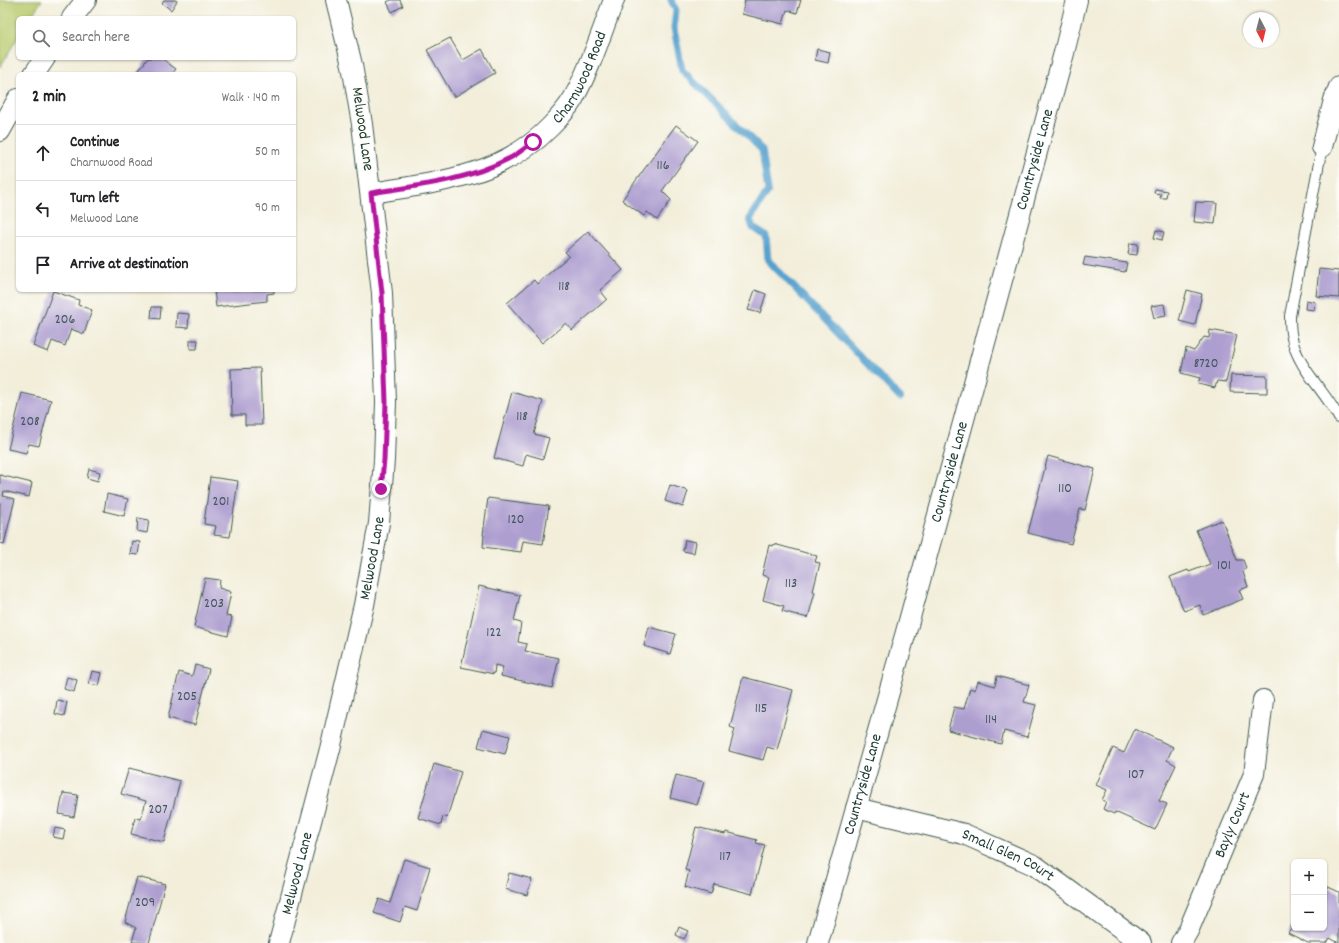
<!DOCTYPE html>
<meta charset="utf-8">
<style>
:root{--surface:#fff;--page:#f6f6f6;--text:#202124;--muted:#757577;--line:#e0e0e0}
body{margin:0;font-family:Dekko,sans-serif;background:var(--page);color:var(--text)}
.controls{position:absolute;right:12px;bottom:12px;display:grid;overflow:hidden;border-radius:6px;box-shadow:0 1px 3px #0004}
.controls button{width:36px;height:36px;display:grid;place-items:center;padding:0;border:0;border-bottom:1px solid var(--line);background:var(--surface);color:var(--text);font:20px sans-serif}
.compass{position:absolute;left:1243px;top:12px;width:36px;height:36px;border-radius:50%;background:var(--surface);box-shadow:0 1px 3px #0004;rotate:173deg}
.stop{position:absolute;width:12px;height:12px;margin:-9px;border:3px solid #b5179e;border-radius:50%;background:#fff}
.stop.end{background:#b5179e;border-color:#fff;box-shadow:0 1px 4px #0008}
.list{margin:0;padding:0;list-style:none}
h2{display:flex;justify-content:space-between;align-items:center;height:52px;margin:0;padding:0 16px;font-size:17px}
h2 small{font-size:13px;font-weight:400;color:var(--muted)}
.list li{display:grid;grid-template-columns:26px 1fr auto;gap:12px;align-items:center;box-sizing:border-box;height:56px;padding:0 16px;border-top:1px solid var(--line)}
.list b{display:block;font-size:15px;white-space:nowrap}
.list p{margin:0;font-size:13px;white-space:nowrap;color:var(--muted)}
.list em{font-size:13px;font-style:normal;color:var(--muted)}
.icon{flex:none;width:22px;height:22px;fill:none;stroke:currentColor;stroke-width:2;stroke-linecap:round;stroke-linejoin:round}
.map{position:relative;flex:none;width:1339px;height:943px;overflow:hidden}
.search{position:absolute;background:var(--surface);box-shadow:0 1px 3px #0004;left:16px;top:16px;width:280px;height:44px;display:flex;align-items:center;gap:10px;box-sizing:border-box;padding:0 14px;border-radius:6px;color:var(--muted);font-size:15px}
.panel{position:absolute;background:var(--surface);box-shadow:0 1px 3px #0004;left:16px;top:72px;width:280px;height:220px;border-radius:6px}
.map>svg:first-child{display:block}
</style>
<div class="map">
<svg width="1339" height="943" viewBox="0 0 1339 943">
<rect width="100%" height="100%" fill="#fdfcf7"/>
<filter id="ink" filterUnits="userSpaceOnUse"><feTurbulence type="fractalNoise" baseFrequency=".025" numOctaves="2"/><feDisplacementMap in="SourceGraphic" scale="8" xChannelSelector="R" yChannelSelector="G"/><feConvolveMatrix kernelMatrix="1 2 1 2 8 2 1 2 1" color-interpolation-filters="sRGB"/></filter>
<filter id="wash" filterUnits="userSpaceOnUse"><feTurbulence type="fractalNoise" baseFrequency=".012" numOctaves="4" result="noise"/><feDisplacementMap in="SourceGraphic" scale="16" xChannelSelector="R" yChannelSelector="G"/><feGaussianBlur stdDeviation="0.9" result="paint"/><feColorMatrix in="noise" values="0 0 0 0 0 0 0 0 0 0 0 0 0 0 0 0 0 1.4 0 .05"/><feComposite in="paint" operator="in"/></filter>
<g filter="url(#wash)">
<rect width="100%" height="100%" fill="#f2eeda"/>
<polygon fill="#b8ca6d" stroke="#6c8450" points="0,0 42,0 30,18 18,18 18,37 0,67"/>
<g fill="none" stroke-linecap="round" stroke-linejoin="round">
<polyline stroke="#56a1ce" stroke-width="7" points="671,0 676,10 674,28 682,70 762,150 768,191 750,219 753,228 766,236 768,260 900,398"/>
</g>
<g id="blocks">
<g fill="#ad9ed0">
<polygon points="164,0 175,0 177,1 171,10 162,3"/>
<polygon points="391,0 400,0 403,6 392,12 387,2"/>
<polygon points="745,0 801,0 797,13 787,10 783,24 742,14"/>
<polygon points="450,38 463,60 482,49 495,73 454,97 427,50"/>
<polygon points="817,49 830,52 828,63 815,60"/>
<polygon points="148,58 161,58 176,69 172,74 136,74"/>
<polygon points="676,125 698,141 662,191 671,200 657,220 647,212 644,216 622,200"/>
<polygon points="1155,189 1167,191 1166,198 1160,198 1161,194 1154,193"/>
<polygon points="1196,202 1217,203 1215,224 1194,222"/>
<polygon points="1156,230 1164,232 1162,240 1154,238"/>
<polygon points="588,231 623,270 600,290 607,299 572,330 566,323 542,343 507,303 534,280 537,284 569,256 565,252"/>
<polygon points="1130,243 1138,244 1137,255 1128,254"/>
<polygon points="1085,257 1127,263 1125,272 1083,265"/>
<polygon points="1319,269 1339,271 1339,298 1316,296"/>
<polygon points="214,290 274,290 274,293 267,294 267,301 216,307"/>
<polygon points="755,290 766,294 760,313 748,310"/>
<polygon points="1187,290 1202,294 1195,325 1179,321"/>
<polygon points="53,291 79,300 78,305 92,310 84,334 71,329 65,346 52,341 48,352 33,346"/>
<polygon points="1306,300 1315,302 1314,310 1305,309"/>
<polygon points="1164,304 1166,316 1154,318 1151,306"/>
<polygon points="152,307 161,307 160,319 151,318"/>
<polygon points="177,313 189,314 188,328 176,327"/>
<polygon points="1210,330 1237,335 1226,382 1217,381 1215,388 1198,384 1200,378 1181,373 1186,348 1194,351 1204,337 1209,338"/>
<polygon points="190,340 198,340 197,349 190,349"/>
<polygon points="260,368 262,425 245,425 245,415 232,415 231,369"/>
<polygon points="1231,375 1267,376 1267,393 1230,392"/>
<polygon points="512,392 543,401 534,434 549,438 543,459 526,454 523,466 494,458"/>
<polygon points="22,393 51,400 39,446 29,444 26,453 8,449"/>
<polygon points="1048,456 1095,469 1085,510 1080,509 1071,544 1028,533"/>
<polygon points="89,469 100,472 98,481 87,478"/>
<polygon points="0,475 32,483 29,497 4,491 3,496 15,499 4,544 0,543"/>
<polygon points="210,477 238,481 230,537 214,535 216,526 204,524"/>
<polygon points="670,485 688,491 683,507 665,501"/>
<polygon points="107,494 128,499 124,516 104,511"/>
<polygon points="488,498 549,506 543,544 523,541 521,552 483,547 484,535 483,535"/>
<polygon points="138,518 149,520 147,533 137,531"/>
<polygon points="1222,520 1237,560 1243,560 1246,568 1243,572 1248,587 1239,590 1243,599 1203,615 1200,605 1184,611 1170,577 1188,570 1189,572 1210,564 1196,530"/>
<polygon points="685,540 696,542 694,553 683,551"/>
<polygon points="132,541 140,542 138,555 130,554"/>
<polygon points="774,544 817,556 815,562 820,563 813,591 815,592 808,618 782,611 784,606 763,600 769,577 762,575 769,545 773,546"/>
<polygon points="205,578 220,580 219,588 231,592 226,616 232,617 228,636 194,627"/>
<polygon points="479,586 520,595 514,621 521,623 518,642 527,644 525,651 559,658 552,688 501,676 503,667 495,665 494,674 461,667"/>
<polygon points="649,627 676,634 670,654 644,646"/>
<polygon points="195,665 209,669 195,725 168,718 179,672 192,676"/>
<polygon points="92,671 102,673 99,686 89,684"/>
<polygon points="997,676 1029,685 1024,702 1036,705 1027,737 1004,731 1001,744 948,730 954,707 964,709 970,688 975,690 978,681 995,686"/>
<polygon points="67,677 77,680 74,692 64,689"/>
<polygon points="743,677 793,690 777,750 767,747 763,760 729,751 735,729 730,727"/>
<polygon points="57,700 67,702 64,716 55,714"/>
<polygon points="483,729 510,736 505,754 478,747"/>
<polygon points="1135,729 1173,747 1167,760 1176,765 1159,801 1167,804 1155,830 1115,812 1114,814 1103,809 1106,802 1102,800 1107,790 1096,785 1113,748 1124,753"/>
<polygon points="434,764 461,772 447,818 443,816 441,825 418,818"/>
<polygon points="129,768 180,781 164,842 131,834 135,818 141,819 146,801 121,794"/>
<polygon points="676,775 704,782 697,805 670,798"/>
<polygon points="63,793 78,795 74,817 59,814"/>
<polygon points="696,827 725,834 726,832 757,840 756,843 765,845 752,894 714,884 711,894 685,887 689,871 685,870"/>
<polygon points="55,828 65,830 63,839 53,837"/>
<polygon points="404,859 430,867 417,911 405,907 400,922 374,913 379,899 390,903"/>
<polygon points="509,873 532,879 527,895 505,889"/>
<polygon points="137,877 165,884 149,943 132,942 136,928 125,922"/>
<polygon points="1324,885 1339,892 1339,943 1330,938 1327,943 1308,943 1288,933 1294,922 1294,928 1324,928"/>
<polygon points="679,927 688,931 684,939 676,935"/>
</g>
</g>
</g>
<g filter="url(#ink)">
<use href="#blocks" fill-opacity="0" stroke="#3f584d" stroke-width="1"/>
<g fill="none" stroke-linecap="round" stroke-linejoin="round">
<defs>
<path id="lane" d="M1322,147L1290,316C1290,323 1290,331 1292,338C1297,367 1326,392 1339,418"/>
<g id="street">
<polyline points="72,18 86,0"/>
<polyline points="34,74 45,58"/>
<polyline points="0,131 18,99"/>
<polyline points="1322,147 1334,100 1339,87"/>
<path id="s1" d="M371,193C435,183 503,176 550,127C559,118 567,109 573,99C591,67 601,33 614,0"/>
<path id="s2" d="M856,808L964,834L1034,865L1141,943"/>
<path id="s3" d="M279,943L330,749L364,605L379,523L384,460L386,402L382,293L362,124L352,65L336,0"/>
<path id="s4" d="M818,943L906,632L1064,53L1077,0"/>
<path id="s5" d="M1181,943L1189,929L1254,774L1263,700"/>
</g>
</defs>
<use href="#lane" stroke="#3f584d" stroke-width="12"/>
<use href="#street" stroke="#3f584d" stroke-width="22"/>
<use href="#lane" stroke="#fff" stroke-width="10"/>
<use href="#street" stroke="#fff" stroke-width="20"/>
</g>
</g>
<g fill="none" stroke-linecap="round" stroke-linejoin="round" filter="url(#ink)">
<path stroke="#b5179e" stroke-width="5" d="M381,489L384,460L386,402L382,293L371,193C416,186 466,181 508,159C517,155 525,148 533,142"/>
</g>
<g text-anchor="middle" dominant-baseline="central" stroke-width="3.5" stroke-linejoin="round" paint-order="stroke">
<g font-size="14" fill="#42555b">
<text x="663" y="166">116</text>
<text x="564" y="287">118</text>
<text x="65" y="320">206</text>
<text x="1206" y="364">8720</text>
<text x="522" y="417">118</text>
<text x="30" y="422">208</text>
<text x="1065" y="489">110</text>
<text x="221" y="502">201</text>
<text x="516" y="520">120</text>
<text x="1224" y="566">101</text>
<text x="791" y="584">113</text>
<text x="214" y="604">203</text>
<text x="494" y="633">122</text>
<text x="187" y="697">205</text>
<text x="761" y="709">115</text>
<text x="991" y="720">114</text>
<text x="1136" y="775">107</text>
<text x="158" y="810">207</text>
<text x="725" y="857">117</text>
<text x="145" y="903">209</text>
</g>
<g font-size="16" fill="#1f3d34" stroke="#fdfcf7">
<text stroke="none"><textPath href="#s1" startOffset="253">Charnwood Road</textPath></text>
<text transform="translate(362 129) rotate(82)">Melwood Lane</text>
<text stroke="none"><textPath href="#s4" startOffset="813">Countryside Lane</textPath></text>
<text stroke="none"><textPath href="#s4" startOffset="489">Countryside Lane</textPath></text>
<text stroke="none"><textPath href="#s3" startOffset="396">Melwood Lane</textPath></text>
<text stroke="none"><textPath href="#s4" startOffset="165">Countryside Lane</textPath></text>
<text stroke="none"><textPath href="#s5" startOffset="129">Bayly Court</textPath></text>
<text stroke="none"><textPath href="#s2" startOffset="160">Small Glen Court</textPath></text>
<text stroke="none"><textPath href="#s3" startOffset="72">Melwood Lane</textPath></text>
</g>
</g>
</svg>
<div class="controls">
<button>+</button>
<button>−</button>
</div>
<svg class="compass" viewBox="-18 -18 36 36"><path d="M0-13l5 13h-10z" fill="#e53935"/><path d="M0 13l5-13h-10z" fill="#757577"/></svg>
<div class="stop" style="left:533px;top:142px"></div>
<div class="stop end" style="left:381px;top:489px"></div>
<div class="search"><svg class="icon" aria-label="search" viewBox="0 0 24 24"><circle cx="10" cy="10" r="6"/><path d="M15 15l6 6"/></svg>Search here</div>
<section class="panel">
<h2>2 min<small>Walk · 140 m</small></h2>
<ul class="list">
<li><svg class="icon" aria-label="ahead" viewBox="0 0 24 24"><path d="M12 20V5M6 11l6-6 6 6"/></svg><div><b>Continue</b><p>Charnwood Road</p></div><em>50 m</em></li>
<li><svg class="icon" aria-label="left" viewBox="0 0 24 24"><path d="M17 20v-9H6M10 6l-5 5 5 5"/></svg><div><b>Turn left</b><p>Melwood Lane</p></div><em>90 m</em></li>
<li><svg class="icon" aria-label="arrive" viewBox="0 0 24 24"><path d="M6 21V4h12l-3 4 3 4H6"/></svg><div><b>Arrive at destination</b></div></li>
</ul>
</section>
</div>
